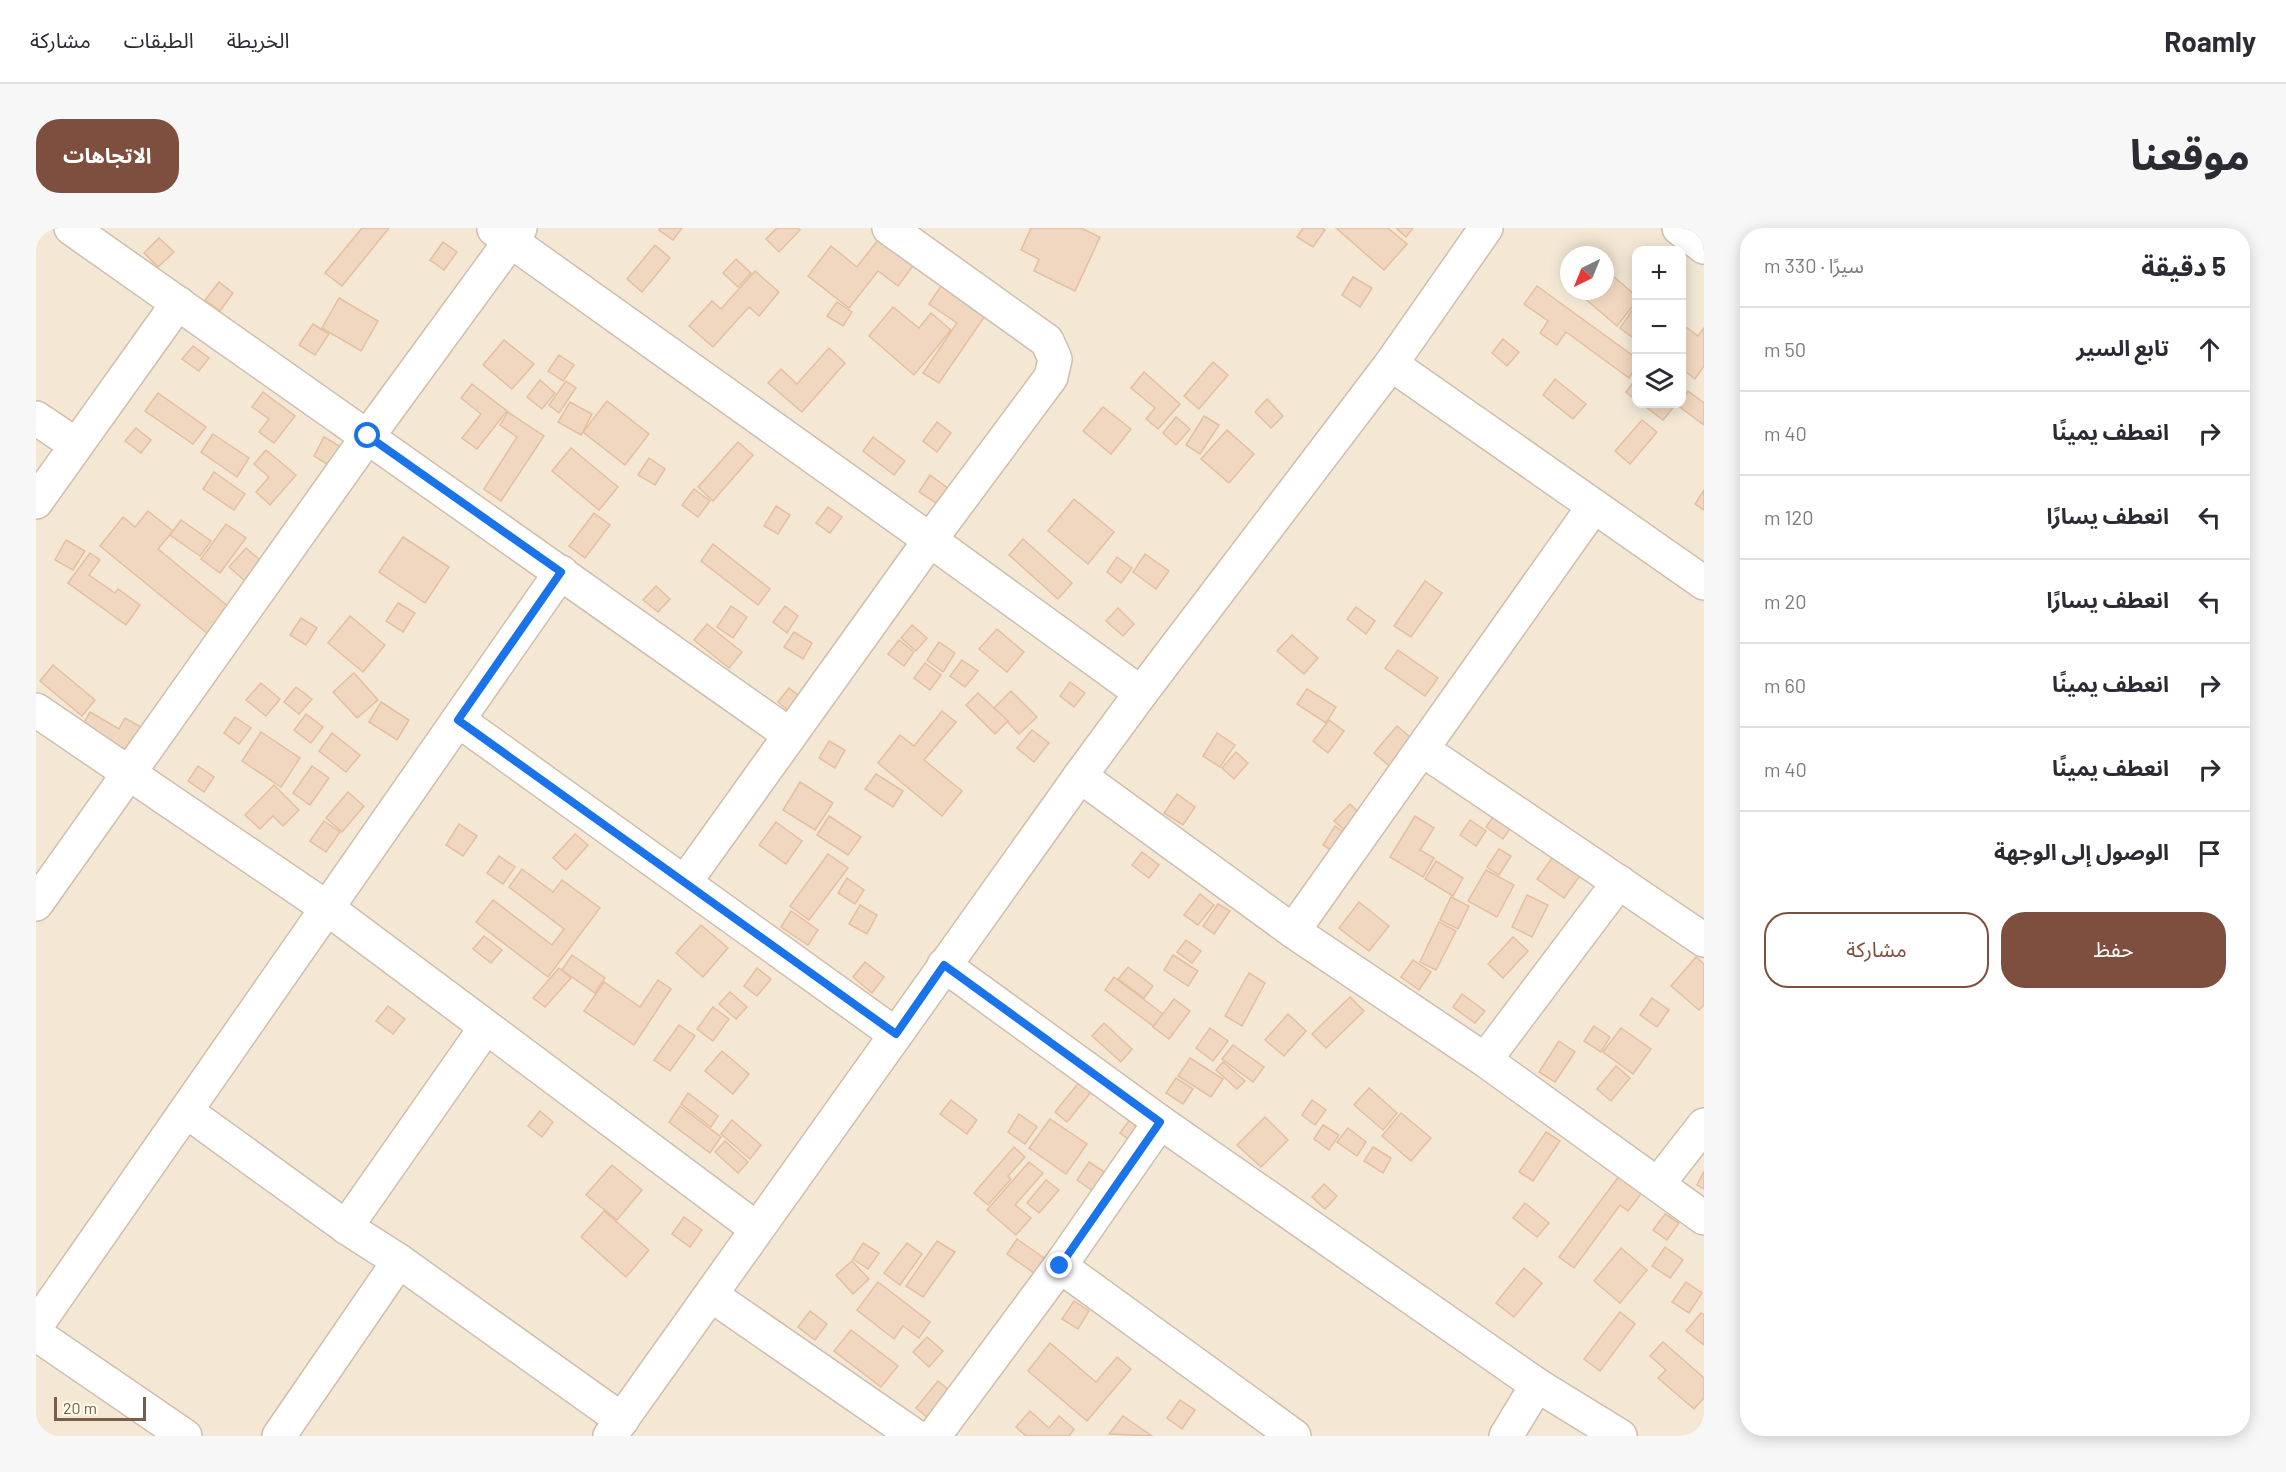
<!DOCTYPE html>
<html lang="ar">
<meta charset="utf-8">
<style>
:root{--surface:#fff;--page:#f7f7f7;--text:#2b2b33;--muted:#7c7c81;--line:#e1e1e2;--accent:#7e4f3f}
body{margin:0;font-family:Barlow,"Noto Sans Arabic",sans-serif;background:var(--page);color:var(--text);direction:rtl}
.controls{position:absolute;right:18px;top:18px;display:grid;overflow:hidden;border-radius:12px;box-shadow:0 3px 15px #0003}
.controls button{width:54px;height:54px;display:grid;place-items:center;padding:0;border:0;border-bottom:2px solid var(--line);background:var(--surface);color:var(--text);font:30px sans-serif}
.compass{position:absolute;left:1524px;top:18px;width:54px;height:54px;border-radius:50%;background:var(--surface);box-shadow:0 3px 15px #0003;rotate:223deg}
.scale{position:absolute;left:18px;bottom:15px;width:92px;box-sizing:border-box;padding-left:6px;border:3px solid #765e4b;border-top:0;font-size:16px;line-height:21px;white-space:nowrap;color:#765e4b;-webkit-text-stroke:4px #fff9ed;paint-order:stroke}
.stop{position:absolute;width:18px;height:18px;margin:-14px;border:4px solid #1a73e8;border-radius:50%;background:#fff}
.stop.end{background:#1a73e8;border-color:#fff;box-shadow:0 2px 6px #0008}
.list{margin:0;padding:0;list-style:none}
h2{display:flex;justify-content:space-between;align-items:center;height:78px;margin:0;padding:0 24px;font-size:26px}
h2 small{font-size:20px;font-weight:400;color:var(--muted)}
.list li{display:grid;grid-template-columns:39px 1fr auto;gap:18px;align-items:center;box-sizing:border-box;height:84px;padding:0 24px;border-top:2px solid var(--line)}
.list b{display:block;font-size:22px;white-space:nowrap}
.list em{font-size:20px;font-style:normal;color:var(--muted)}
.actions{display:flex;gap:12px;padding:18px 24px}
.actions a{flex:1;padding:14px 0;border:2px solid var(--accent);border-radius:24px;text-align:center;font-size:21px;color:var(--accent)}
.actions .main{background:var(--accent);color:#fff}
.icon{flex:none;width:33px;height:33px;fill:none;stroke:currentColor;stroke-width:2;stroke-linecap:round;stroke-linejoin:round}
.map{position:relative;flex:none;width:1668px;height:1208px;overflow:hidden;direction:ltr;border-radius:24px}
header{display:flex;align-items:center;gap:36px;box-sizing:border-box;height:84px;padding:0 30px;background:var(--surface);border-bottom:2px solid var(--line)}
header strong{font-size:28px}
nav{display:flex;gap:33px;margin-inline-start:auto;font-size:21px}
.intro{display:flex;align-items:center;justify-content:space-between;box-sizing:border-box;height:144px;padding:0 36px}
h1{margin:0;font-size:42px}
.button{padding:15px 27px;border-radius:24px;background:var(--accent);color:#fff;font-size:21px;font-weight:700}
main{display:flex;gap:36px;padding:0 36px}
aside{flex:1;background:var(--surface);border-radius:24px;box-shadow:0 3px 15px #0003}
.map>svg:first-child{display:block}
</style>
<header>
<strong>Roamly</strong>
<nav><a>الخريطة</a><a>الطبقات</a><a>مشاركة</a></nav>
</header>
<div class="intro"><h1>موقعنا</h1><a class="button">الاتجاهات</a></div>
<main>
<aside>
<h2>5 دقيقة<small>سيرًا · 330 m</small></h2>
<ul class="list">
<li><svg class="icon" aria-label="ahead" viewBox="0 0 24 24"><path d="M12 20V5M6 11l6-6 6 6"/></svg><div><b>تابع السير</b></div><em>50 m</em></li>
<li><svg class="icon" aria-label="right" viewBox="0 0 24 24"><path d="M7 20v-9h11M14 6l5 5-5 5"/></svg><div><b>انعطف يمينًا</b></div><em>40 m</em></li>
<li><svg class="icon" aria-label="left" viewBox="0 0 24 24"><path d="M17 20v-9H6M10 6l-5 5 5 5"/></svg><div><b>انعطف يسارًا</b></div><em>120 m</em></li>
<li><svg class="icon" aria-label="left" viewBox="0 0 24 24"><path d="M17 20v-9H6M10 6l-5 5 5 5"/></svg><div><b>انعطف يسارًا</b></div><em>20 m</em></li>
<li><svg class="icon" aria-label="right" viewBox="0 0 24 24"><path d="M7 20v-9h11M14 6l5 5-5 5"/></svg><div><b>انعطف يمينًا</b></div><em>60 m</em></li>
<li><svg class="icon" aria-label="right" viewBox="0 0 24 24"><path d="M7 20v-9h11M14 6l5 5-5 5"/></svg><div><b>انعطف يمينًا</b></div><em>40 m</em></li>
<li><svg class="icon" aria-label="arrive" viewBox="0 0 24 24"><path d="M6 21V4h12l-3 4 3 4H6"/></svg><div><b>الوصول إلى الوجهة</b></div></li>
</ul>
<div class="actions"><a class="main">حفظ</a><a>مشاركة</a></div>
</aside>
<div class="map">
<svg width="1668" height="1208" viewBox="0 0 1668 1208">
<rect width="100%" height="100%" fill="#fcf6e7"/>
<path fill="#f4e8d5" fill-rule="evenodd" d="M0,0H1668V1208H0ZM1600,22H1646V176H1600ZM1533,27H1569V63H1533Z"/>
<g fill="#f1d7bf" stroke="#e4bf9f" stroke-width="1.5">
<polygon points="326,0 353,0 306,58 289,45"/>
<polygon points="624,0 646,0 637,12 623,2"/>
<polygon points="741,0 761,0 764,2 743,24 730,11"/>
<polygon points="995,0 1045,0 1064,9 1039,63 998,43 1003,31 985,22"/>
<polygon points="1267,0 1286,0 1289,2 1277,19 1261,9"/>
<polygon points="1300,0 1352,0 1371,16 1348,42"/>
<polygon points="1360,0 1377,0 1370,9"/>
<polygon points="123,10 138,24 122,39 108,25"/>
<polygon points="842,12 877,38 862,58 842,43 813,80 772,48 795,18 821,39"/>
<polygon points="407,14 421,24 408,42 394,32"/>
<polygon points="619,17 634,30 606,64 591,51"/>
<polygon points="700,31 715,45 702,59 687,45"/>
<polygon points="1569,41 1600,68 1600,74 1581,98 1540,63 1569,63"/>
<polygon points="719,43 743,64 723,88 713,79 677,119 653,98 676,73 685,81"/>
<polygon points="1317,49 1336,60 1324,79 1306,67"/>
<polygon points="183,54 197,65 184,83 169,72"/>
<polygon points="905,58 949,88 903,155 887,145 921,95 893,76"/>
<polygon points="1501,58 1600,130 1600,139 1593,150 1530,104 1521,117 1504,105 1512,93 1488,76"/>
<polygon points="303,70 342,93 325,123 286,100"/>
<polygon points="801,74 816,84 807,98 791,88"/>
<polygon points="1600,77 1600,112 1584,100"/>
<polygon points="857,79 883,100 895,85 915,102 878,147 833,108"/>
<polygon points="277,96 293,106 279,127 263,117"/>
<polygon points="1646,96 1662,108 1668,100 1668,138 1659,151 1646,141"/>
<polygon points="1467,111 1483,124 1471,138 1456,125"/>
<polygon points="468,112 498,136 476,161 447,137"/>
<polygon points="157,118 173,130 163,143 146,131"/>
<polygon points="793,120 809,135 766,184 732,155 745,141 761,156"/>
<polygon points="523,127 538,137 527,153 512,143"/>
<polygon points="1177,134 1192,147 1163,181 1148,168"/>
<polygon points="1108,144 1144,176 1122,201 1110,191 1119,180 1095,160"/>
<polygon points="1519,151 1550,176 1537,191 1507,167"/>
<polygon points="1600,151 1600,172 1590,164"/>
<polygon points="504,152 519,165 506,181 491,169"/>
<polygon points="530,153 540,160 523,185 513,177"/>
<polygon points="436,156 471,183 441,221 426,210 445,186 425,170"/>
<polygon points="1652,163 1668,175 1668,197 1641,177 1646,176 1646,171"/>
<polygon points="227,164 259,188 238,215 223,204 233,191 216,179"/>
<polygon points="122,165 170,199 157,216 109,183"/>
<polygon points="1231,171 1247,188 1235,200 1219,184"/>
<polygon points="571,173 613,206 589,237 547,204"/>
<polygon points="534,174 556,186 545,207 522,194"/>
<polygon points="1606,176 1640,176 1627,192"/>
<polygon points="1067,179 1095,201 1075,226 1047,203"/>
<polygon points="472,184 508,208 465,273 448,261 481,209 464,197"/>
<polygon points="1168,188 1183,197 1164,226 1150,217"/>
<polygon points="1140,189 1154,201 1140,217 1127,205"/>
<polygon points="1606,192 1621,204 1594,236 1579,223"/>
<polygon points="901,194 915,205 901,224 887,213"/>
<polygon points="100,200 115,212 105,225 89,213"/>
<polygon points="1191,202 1218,226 1193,255 1165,231"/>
<polygon points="177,206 213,230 201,249 165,224"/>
<polygon points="288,209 305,219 294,238 278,228"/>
<polygon points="837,209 869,233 858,247 827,223"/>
<polygon points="702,214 717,227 677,273 662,259"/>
<polygon points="535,220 582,259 563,282 516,243"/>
<polygon points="230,222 260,247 234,277 220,264 233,249 218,236"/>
<polygon points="613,230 629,241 619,257 602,247"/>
<polygon points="178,244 209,266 198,282 167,261"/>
<polygon points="894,247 913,261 903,277 883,264"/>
<polygon points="658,261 674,273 662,289 646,277"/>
<polygon points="1668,262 1668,282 1659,276"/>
<polygon points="1038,271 1078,304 1052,336 1012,303"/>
<polygon points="740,278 754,287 742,306 728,298"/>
<polygon points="792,279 806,289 794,305 780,295"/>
<polygon points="112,283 137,303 122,321 193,379 172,406 64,318 87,289 99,299"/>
<polygon points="558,285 574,297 549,330 533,318"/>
<polygon points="145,292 175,313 164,328 134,307"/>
<polygon points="190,296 210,310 184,345 165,331"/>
<polygon points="367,309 413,339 389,375 343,344"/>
<polygon points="987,311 1036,355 1022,371 973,327"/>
<polygon points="30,312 49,323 37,342 19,332"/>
<polygon points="677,316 734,361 722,377 665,333"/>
<polygon points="210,320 225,333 209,353 193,339"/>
<polygon points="54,325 64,332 53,347 79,365 82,361 104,377 90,397 32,355"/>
<polygon points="1109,326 1133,343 1120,361 1097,344"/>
<polygon points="1081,329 1096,340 1085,355 1071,344"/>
<polygon points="1389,353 1406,365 1375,409 1358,398"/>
<polygon points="620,358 634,371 622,384 607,372"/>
<polygon points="362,375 379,385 367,404 350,393"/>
<polygon points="695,378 711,389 697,410 681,399"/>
<polygon points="749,378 762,388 751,405 737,394"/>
<polygon points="1320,379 1339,393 1330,406 1311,391"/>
<polygon points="1082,380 1098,396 1087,408 1070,393"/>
<polygon points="314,388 349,417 327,444 292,415"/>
<polygon points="265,390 281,400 270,417 254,407"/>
<polygon points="671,396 706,424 693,440 658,412"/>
<polygon points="876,397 891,410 880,423 865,410"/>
<polygon points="961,401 988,424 971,444 943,421"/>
<polygon points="758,404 776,415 767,431 748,419"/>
<polygon points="1256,407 1282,430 1268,446 1241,423"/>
<polygon points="863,412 878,424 868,438 852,426"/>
<polygon points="903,414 919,425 907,444 891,432"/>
<polygon points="1362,422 1402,450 1389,468 1349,440"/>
<polygon points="926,432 942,443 929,459 914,448"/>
<polygon points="889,435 905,447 894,462 878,450"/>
<polygon points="17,437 59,472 46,488 4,453"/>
<polygon points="318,445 342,472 321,490 297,464"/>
<polygon points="1034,454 1049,465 1038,479 1024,468"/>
<polygon points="225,455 244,471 230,488 210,472"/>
<polygon points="260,459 276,471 263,486 248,474"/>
<polygon points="753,460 767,471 756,486 742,474"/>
<polygon points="1271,461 1300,479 1290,495 1261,476"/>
<polygon points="975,463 1001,489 983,506 958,480"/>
<polygon points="942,465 972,493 959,506 930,477"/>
<polygon points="345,474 373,492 361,512 333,494"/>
<polygon points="906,483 920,494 888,532 926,563 906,588 842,535 864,507 878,518"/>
<polygon points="54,484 83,501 89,490 105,499 90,526 45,500"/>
<polygon points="270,486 287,499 275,515 258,502"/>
<polygon points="199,489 215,500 203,516 188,505"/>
<polygon points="1293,492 1308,503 1292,525 1277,513"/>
<polygon points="1361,498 1380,514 1357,541 1338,525"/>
<polygon points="996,502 1013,515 998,534 981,520"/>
<polygon points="225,504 264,530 245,559 206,533"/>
<polygon points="296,505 324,527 310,544 283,523"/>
<polygon points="1181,505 1199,517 1184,539 1167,528"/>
<polygon points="793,513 809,522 799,540 783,530"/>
<polygon points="1200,524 1212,535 1198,551 1186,540"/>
<polygon points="162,538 178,549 168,564 152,553"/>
<polygon points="276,538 293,550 274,577 257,565"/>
<polygon points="840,546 867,563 857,579 829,561"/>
<polygon points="764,554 797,575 779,602 747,582"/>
<polygon points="238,557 263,582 247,598 237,588 224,601 209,587"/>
<polygon points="312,564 328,578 306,604 290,590"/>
<polygon points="1141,566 1159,579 1147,597 1128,585"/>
<polygon points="1314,576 1328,589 1313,606 1298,593"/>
<polygon points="1459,586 1476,598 1467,611 1450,599"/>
<polygon points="793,588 825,609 812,627 781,607"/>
<polygon points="1379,588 1398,600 1384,622 1398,630 1387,649 1354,629"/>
<polygon points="1434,592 1450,603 1440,618 1424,607"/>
<polygon points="288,593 304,604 290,624 274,613"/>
<polygon points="740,594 766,613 750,636 723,617"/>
<polygon points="423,596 441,608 427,628 410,617"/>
<polygon points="1299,598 1313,608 1301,626 1287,617"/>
<polygon points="539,606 552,617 530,642 517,630"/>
<polygon points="1463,621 1475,628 1463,647 1451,639"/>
<polygon points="1106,624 1123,637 1113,650 1096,637"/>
<polygon points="792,626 812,640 773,692 754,678"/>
<polygon points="1519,626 1546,645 1528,670 1501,651"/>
<polygon points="463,628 479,639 467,656 451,645"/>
<polygon points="1400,633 1427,650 1417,668 1389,651"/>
<polygon points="486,641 517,664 526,652 564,680 512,749 440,694 457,672 516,717 528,701 473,659"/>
<polygon points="1450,642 1478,657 1461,689 1432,673"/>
<polygon points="811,650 828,662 819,676 802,665"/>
<polygon points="1164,666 1178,677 1162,697 1148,687"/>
<polygon points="1491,667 1512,677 1496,709 1476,699"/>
<polygon points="1415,669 1433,678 1422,701 1404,692"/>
<polygon points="1323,674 1353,698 1333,723 1303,700"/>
<polygon points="1182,676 1194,683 1178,706 1167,698"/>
<polygon points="824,677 841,687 831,706 813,696"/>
<polygon points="755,683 782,702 772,717 745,699"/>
<polygon points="1403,694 1420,703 1400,742 1384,734"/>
<polygon points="665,697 692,720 667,749 640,725"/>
<polygon points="448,708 466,722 455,735 437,721"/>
<polygon points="1477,709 1492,723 1467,750 1452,736"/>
<polygon points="1150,712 1165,723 1156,735 1141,724"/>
<polygon points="536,727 569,750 559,765 526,742"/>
<polygon points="1137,727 1162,743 1152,758 1128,742"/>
<polygon points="1660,729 1668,736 1668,777 1663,782 1635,758"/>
<polygon points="1377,732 1395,744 1383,762 1365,749"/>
<polygon points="829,734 848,749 836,765 817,749"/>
<polygon points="1092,739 1117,758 1108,770 1082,751"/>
<polygon points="523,740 535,750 509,779 497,770"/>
<polygon points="721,740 735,751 721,768 708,758"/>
<polygon points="1213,745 1229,755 1206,798 1189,788"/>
<polygon points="1078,749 1127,786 1117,798 1069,762"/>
<polygon points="622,752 635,761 598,817 548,783 568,754 604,779"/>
<polygon points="694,764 711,779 700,791 683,776"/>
<polygon points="1426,766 1449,783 1439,795 1417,779"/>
<polygon points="1314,769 1328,783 1290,820 1276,806"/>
<polygon points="1616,770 1633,782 1621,799 1604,787"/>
<polygon points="1138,771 1154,783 1133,811 1117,799"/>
<polygon points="352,778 369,791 357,806 340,793"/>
<polygon points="677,779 693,791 677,813 661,801"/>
<polygon points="1252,786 1270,803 1248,828 1229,812"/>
<polygon points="1068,795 1096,821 1085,834 1056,808"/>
<polygon points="643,797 659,808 634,843 618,832"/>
<polygon points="1558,798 1574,809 1565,824 1548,813"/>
<polygon points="1174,800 1192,813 1177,833 1160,820"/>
<polygon points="1585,800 1615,821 1597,846 1567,824"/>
<polygon points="1523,813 1539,824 1519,854 1503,844"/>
<polygon points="1197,817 1228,839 1217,854 1186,831"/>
<polygon points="686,823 713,846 697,866 669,843"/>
<polygon points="1154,830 1187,851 1175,869 1142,848"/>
<polygon points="1187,834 1209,853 1201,861 1180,842"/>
<polygon points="1580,838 1594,850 1575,873 1561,861"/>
<polygon points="1140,850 1157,861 1147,876 1130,865"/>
<polygon points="1044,853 1056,863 1031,894 1019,884"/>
<polygon points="1333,860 1361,885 1347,902 1318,877"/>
<polygon points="652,865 682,888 675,899 645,876"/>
<polygon points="915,872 941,892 931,906 904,886"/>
<polygon points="1276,872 1290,882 1279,897 1266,887"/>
<polygon points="644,878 685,909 674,925 633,894"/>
<polygon points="504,883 517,894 506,909 492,898"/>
<polygon points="1365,885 1395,910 1375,933 1346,908"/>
<polygon points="983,886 1001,899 989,916 972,904"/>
<polygon points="1229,889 1252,912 1225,939 1201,917"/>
<polygon points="1095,890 1111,901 1100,917 1084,905"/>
<polygon points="1014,891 1051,916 1030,946 993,920"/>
<polygon points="696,892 725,917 714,931 685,906"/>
<polygon points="1287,897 1303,907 1293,922 1278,911"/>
<polygon points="1312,900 1330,914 1321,928 1301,914"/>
<polygon points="1510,904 1524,913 1497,953 1483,944"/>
<polygon points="689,913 712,934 702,945 679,924"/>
<polygon points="978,919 989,929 972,948 975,951 952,977 938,965"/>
<polygon points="1337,919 1355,930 1347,945 1328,933"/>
<polygon points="993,934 1007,945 979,977 995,990 980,1007 951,982"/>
<polygon points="1053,934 1076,949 1063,967 1041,952"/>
<polygon points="576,937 606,962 581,992 550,967"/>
<polygon points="1589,940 1612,957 1592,983 1584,977 1538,1040 1523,1029"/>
<polygon points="1668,943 1668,961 1661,957"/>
<polygon points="1010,952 1023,962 1003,985 991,975"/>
<polygon points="1288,956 1301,968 1289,981 1276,969"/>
<polygon points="1489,975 1513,995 1501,1009 1477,990"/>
<polygon points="568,983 613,1022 590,1049 545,1009"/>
<polygon points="1629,986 1643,995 1631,1012 1617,1002"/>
<polygon points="648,989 666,1002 654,1019 636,1006"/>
<polygon points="981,1011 1015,1035 1005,1050 971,1026"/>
<polygon points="901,1013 919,1024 887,1069 870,1058"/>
<polygon points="827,1015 843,1025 832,1041 817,1031"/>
<polygon points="871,1015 886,1026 864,1057 848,1045"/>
<polygon points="1629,1019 1647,1032 1634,1050 1616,1038"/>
<polygon points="1585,1020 1611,1042 1584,1075 1558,1053"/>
<polygon points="816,1033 833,1051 817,1066 800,1047"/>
<polygon points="1488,1040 1506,1055 1478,1089 1460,1075"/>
<polygon points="842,1054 894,1094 883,1110 867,1098 858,1111 821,1082"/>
<polygon points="1650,1054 1666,1065 1653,1085 1636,1074"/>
<polygon points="1038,1073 1053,1083 1042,1101 1026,1091"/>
<polygon points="774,1083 791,1096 779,1112 762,1099"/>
<polygon points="1584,1084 1599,1096 1564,1143 1548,1131"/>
<polygon points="1665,1085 1668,1087 1668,1117 1650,1103"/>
<polygon points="815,1102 862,1138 845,1159 798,1123"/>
<polygon points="891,1109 907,1123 893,1139 877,1124"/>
<polygon points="1627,1114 1668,1150 1668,1170 1658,1181 1622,1150 1630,1142 1614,1128"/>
<polygon points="1014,1115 1060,1154 1081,1129 1095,1141 1051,1193 992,1143"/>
<polygon points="902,1153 918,1166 896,1193 880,1180"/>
<polygon points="1144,1172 1159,1182 1146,1201 1131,1190"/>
<polygon points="994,1183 1013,1200 1023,1188 1038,1201 1033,1208 990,1208 980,1199"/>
<polygon points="1087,1188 1116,1208 1073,1206"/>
</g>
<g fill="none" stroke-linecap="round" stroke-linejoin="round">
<defs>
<g id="street">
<polyline points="35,0 754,507"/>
<polyline points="1643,0 1668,19"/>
<polyline points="458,1 894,312 1105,465"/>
<polyline points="1355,136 1668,355"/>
<polyline points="0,190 40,217"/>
<polyline points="0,274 142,75"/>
<polyline points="0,482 291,680 721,1001"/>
<polyline points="422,492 859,806"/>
<polyline points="1387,522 1668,712"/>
<polyline points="1044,548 1257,703 1449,832 1668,990"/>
<polyline points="649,654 894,312 1015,149 1019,131 1011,113 853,0"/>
<polyline points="0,676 332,208 484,0"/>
<polyline points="1257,703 1558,278"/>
<polyline points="908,737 1124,894 1501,1157 1584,1208"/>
<polyline points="1449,832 1583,654"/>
<polyline points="150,883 310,999 363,1033 586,1192"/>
<polyline points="1622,956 1668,897"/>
<polyline points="310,999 450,799"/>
<polyline points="1024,1038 1258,1208"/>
<polyline points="675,1067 879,1208"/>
<polyline points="0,1098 525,344"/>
<polyline points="0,1106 149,1208"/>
<polyline points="243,1208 363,1033"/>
<polyline points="574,1208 1044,548 1105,465 1355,136 1450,0"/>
<polyline points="898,1208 1024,1038 1124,894"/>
<polyline points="1470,1208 1501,1157"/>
</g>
</defs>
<use href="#street" stroke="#cebead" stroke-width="36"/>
<use href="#street" stroke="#fff" stroke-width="33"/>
</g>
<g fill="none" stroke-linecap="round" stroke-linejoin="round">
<polyline stroke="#1a73e8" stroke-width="8" points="332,208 525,344 422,492 860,806 908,737 1124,894 1024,1038"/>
</g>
</svg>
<div class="controls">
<button>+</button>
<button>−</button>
<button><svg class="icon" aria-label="layers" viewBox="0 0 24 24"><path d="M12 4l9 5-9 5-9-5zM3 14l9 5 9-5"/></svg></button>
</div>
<svg class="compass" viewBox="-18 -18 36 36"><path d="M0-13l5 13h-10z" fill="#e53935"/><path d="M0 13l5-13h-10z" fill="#7c7c81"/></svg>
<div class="scale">20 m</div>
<div class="stop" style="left:332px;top:208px"></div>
<div class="stop end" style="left:1024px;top:1038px"></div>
</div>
</main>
